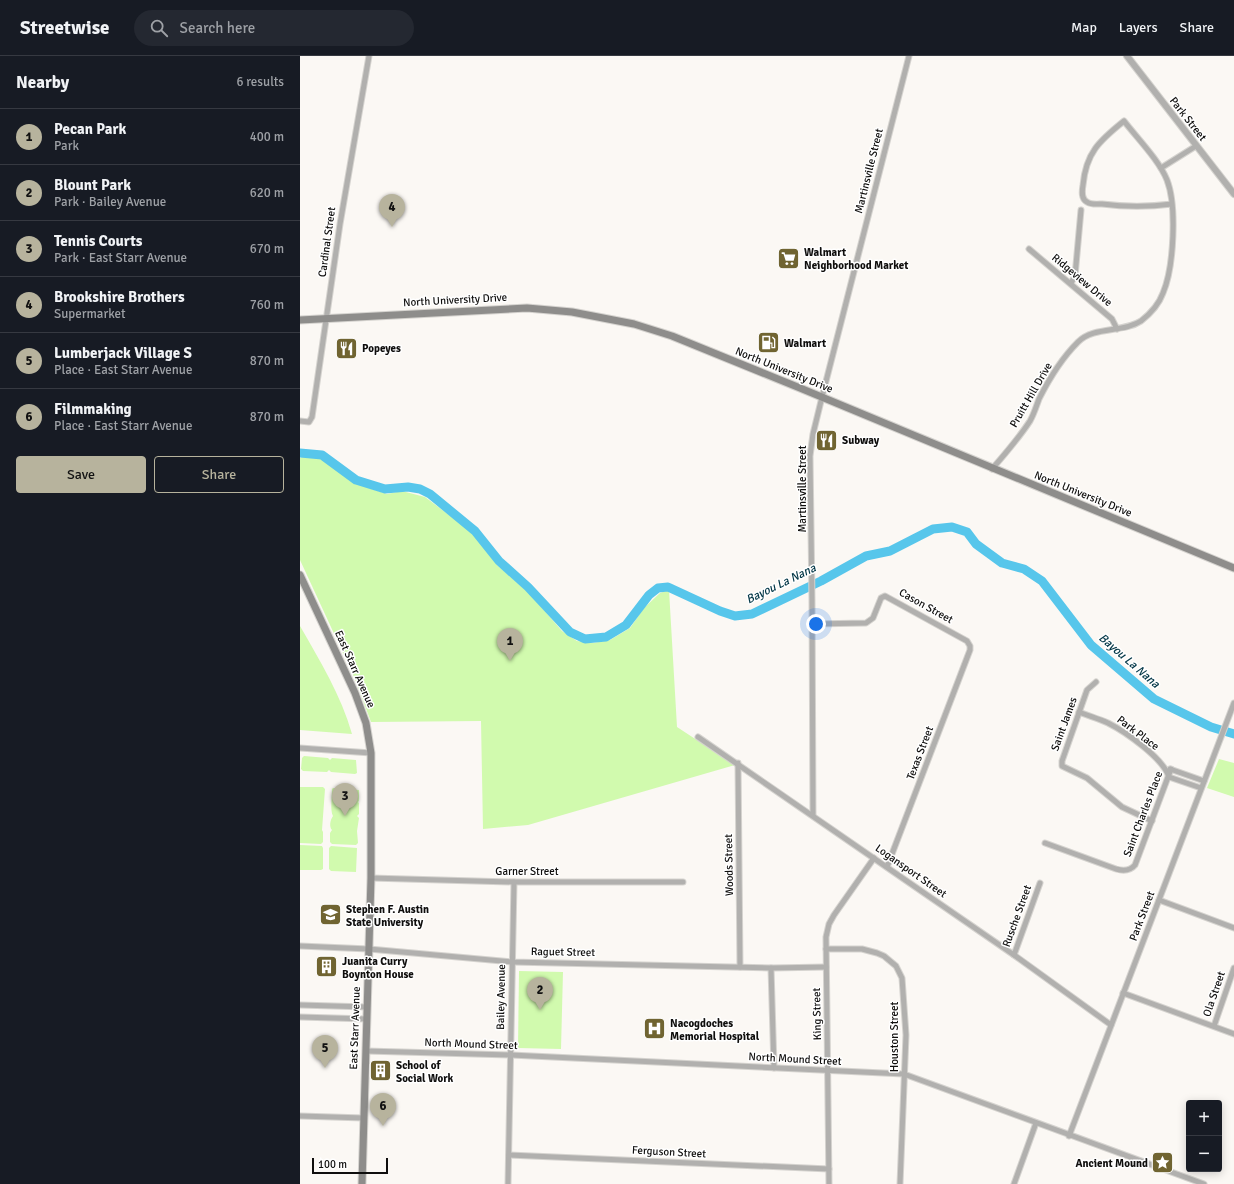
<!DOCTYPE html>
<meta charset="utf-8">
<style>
:root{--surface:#171b24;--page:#242831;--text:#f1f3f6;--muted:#9ea1a6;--line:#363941;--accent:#b7b39d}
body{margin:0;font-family:Signika,sans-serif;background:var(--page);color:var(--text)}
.controls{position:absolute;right:12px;bottom:12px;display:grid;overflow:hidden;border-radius:4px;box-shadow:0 2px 10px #0003}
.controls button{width:36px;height:36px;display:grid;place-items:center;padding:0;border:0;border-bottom:1px solid var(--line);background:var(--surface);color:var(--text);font:20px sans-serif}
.scale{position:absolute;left:12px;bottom:10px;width:76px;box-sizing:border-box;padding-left:4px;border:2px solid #0f0e0d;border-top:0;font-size:11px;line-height:14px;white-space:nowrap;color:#0f0e0d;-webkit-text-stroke:3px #fff;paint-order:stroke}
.you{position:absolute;left:516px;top:568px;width:14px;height:14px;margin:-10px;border:3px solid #fff;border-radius:50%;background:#1a73e8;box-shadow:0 0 0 6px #1a73e833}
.badge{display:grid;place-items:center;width:26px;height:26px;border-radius:50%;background:var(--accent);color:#111;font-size:13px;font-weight:700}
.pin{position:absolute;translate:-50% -33px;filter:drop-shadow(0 1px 2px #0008)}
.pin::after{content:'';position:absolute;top:21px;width:14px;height:12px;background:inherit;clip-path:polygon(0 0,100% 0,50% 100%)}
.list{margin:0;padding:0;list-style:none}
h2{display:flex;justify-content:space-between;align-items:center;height:52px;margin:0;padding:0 16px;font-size:17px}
h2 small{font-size:13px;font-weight:400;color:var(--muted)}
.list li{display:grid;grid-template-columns:26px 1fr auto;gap:12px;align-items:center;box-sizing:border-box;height:56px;padding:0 16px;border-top:1px solid var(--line)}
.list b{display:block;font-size:15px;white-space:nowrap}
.list p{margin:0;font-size:13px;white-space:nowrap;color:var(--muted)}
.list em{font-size:13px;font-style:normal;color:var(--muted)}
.actions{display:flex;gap:8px;padding:12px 16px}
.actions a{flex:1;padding:9px 0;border:1px solid var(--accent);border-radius:4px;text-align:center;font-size:14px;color:var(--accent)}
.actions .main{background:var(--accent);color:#111}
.icon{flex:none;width:22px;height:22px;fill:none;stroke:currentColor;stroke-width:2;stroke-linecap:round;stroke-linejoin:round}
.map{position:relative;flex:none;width:934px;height:1128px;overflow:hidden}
header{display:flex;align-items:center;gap:24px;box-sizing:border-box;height:56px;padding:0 20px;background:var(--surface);border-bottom:1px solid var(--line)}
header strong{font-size:19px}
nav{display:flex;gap:22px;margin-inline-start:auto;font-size:14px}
.search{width:280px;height:36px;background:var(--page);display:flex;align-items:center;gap:10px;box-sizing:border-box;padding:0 14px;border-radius:22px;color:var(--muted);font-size:15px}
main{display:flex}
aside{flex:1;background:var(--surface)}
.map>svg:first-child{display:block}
</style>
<header>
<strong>Streetwise</strong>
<div class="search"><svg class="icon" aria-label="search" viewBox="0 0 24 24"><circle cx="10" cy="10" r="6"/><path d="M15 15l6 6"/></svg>Search here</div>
<nav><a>Map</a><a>Layers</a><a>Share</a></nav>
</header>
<main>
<aside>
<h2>Nearby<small>6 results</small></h2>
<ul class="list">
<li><span class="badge">1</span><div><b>Pecan Park</b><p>Park</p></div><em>400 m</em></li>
<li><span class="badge">2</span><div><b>Blount Park</b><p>Park · Bailey Avenue</p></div><em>620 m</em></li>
<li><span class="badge">3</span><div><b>Tennis Courts</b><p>Park · East Starr Avenue</p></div><em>670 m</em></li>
<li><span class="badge">4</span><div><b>Brookshire Brothers</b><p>Supermarket</p></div><em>760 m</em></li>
<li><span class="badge">5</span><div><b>Lumberjack Village S</b><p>Place · East Starr Avenue</p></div><em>870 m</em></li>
<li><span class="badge">6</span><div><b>Filmmaking</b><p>Place · East Starr Avenue</p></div><em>870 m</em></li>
</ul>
<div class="actions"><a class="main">Save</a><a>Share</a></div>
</aside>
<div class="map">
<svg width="934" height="1128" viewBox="0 0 934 1128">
<rect width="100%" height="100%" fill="#fbf8f4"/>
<g fill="#d1faae">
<polygon points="2,401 24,403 54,427 87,438 102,435 125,441 153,462 162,467 174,479 197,509 230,538 262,575 277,585 293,587 310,584 330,572 344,552 360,537 369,534 377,671 435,709 228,769 183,773 181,665 71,666 55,623 0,504 0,402"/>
<path d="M0,570C20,605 41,639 52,678L0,674Z"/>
<polygon points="4,700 28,702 30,704 32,702 56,704 57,717 55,718 31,716 29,714 27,716 3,715 1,713 2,702"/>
<polygon points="919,703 934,707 934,741 907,732"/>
<polygon points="0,731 23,731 25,733 22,774 23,776 23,786 21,788 0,787"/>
<path d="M33,732L59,734V745L58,746L59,747V758L57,760L59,762L57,775L58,787L56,789L32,788L30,786V777L32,774C29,771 30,764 33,760C30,755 32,740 32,733Z"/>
<polygon points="0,789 22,790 23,792 23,813 21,814 0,814"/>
<polygon points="31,790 57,792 56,816 31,815 29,813 29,792"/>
<polygon points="219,915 263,916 261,993 218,992"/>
</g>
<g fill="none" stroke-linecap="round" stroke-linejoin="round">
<polyline stroke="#57c6eb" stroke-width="9" points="0,397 22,399 56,424 85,433 108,431 120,433 130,438 175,475 199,505 228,531 270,576 285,583 306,581 326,569 349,539 358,532 368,531 420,555 435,560 452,558 521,525 566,500 590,495 633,473 652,471 667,476 676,488 702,507 724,513 742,525 791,589 854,643 911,671 934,678"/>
<defs>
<g id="minor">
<polyline points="861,112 896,90"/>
<polyline points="729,193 812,263 817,273"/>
<polyline points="771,227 775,220 781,154"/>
<polyline points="0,365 9,366 12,361 40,168 69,0"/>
<path d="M692,413C705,398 719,382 730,365C734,358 736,351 739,343C749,323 762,302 778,286C794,270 823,277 841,265C850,258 859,248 863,237C874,211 877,150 867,124C859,104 837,82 824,65C799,85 786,97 783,129C782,135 781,143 787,146C791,149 798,148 802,148C826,151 848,151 872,148"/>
<polyline points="512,568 566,567 573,562 581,542 585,540 667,585 670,590 670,594 587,811"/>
<polyline points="796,626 787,634 762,705 762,710 787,722 822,751 852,765"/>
<path d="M779,656C789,660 799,663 808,667C826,676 863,702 869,721L901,732"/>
<polyline points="398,681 714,899 811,969"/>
<polyline points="0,692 71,697"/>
<polyline points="438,707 440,911"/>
<polyline points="870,713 904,725"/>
<polyline points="513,759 512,544 510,400 513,378 522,341 609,0"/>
<path d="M745,787L816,813C823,815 830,815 835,809L871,713"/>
<polyline points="71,822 214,826 383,826"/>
<polyline points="859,844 934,872"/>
<polyline points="0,890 69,893 212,906 471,912 526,911"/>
<polyline points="526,893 562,893 577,897 584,900 596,910 602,922 606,979 600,1128"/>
<polyline points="714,899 740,827"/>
<polyline points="471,912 474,1012"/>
<polyline points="823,937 934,978"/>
<polyline points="0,949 67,951"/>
<polyline points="0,961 67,963"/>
<polyline points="914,970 934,912"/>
<polyline points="66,995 211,999 604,1018 904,1128"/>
<polyline points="0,1060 64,1062"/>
<polyline points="769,1080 934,647"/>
<polyline points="209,1099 529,1113"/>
<polyline points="208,1128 214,826"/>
<polyline points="529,1128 526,881 529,868 534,859 574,802"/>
<polyline points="714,1128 736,1067"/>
</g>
<polyline id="tertiary" points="827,0 934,138"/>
<g id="secondary">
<polyline points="0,264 227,252 272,256 334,268 372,280 500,332 934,512"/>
<polyline points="0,519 55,637 66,667 71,697 71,822 62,1128"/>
</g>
</defs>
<use href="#minor" stroke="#d5d3cf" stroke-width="7"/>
<use href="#tertiary" stroke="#d5d3cf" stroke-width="8"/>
<use href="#secondary" stroke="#d5d3cf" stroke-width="9"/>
<use href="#minor" stroke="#b1b0ae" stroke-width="5"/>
<use href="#tertiary" stroke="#b1b0ae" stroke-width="6"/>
<use href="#secondary" stroke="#8e8d8b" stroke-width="7"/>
</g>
<defs>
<symbol id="supermarket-square" viewBox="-11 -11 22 22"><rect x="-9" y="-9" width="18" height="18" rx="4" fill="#706431" stroke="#fff"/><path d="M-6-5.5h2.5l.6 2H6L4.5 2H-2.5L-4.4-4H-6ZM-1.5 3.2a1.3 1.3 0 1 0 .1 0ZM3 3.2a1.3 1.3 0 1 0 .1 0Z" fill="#fff"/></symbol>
<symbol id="fuel-square" viewBox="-11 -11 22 22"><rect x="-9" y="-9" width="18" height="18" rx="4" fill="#706431" stroke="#fff"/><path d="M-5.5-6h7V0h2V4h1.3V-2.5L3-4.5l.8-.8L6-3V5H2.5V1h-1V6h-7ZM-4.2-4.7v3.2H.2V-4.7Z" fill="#fff"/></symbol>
<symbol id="restaurant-square" viewBox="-11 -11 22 22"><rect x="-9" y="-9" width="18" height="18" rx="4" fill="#706431" stroke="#fff"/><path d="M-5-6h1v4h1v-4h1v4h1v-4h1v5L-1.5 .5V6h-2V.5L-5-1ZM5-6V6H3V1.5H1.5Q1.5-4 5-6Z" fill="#fff"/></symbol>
<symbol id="university-square" viewBox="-11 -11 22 22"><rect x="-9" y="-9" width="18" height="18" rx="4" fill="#706431" stroke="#fff"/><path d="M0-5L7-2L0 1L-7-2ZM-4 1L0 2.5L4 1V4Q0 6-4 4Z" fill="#fff"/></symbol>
<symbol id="building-square" viewBox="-11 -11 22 22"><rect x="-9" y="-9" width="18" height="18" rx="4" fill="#706431" stroke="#fff"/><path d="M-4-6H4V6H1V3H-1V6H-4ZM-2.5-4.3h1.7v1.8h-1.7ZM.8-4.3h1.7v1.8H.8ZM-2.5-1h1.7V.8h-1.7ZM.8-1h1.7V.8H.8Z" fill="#fff"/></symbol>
<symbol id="hospital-square" viewBox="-11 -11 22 22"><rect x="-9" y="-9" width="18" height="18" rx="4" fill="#706431" stroke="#fff"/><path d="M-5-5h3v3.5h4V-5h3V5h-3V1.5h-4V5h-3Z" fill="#fff"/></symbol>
<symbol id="sight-square" viewBox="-11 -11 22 22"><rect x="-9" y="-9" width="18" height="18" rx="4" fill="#706431" stroke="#fff"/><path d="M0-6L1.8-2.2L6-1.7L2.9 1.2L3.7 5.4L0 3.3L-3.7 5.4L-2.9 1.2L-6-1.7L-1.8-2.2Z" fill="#fff"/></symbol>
</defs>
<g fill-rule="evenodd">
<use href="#supermarket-square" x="476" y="190" width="25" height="25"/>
<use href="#fuel-square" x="456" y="274" width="25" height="25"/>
<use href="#restaurant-square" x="34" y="280" width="25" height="25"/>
<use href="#restaurant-square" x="514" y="372" width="25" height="25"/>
<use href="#university-square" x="18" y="846" width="25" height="25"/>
<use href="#building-square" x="14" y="898" width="25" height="25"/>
<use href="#hospital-square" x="342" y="960" width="25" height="25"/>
<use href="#building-square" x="68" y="1002" width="25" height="25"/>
<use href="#sight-square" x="850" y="1094" width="25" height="25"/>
</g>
<g text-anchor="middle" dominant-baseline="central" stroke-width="3" stroke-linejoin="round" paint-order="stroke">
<g font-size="11" fill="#0f0e0d" stroke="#fff">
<text transform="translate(888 63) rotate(52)">Park Street</text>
<text transform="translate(569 115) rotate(-76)">Martinsville Street</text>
<text transform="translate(27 186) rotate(-82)">Cardinal Street</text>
<text transform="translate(782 224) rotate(40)">Ridgeview Drive</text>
<text transform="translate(155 244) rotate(-3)">North University Drive</text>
<text transform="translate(484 314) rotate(22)">North University Drive</text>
<text transform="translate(731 339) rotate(-60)">Pruitt Hill Drive</text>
<text transform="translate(502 433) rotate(-90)">Martinsville Street</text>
<text transform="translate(783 438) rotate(22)">North University Drive</text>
<text transform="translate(626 550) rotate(29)">Cason Street</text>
<text transform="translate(55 613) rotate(66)">East Starr Avenue</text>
<text transform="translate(764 668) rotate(-70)">Saint James</text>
<text transform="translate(838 677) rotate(37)">Park Place</text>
<text transform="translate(620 697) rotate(-69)">Texas Street</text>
<text transform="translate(843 758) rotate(-69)">Saint Charles Place</text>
<text transform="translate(429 809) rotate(-91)">Woods Street</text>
<text x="227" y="815">Garner Street</text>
<text transform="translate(611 815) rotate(35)">Logansport Street</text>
<text transform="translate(717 860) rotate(-70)">Rusche Street</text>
<text transform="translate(842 860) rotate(-69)">Park Street</text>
<text transform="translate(263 896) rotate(1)">Raguet Street</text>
<text transform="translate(914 938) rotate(-71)">Ola Street</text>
<text transform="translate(201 941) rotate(-89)">Bailey Avenue</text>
<text transform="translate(517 958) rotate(-91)">King Street</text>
<text transform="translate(55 972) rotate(-88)">East Starr Avenue</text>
<text transform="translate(594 981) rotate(-90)">Houston Street</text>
<text transform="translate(171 988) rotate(2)">North Mound Street</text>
<text transform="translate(495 1003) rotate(3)">North Mound Street</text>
<text transform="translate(369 1096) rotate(3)">Ferguson Street</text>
</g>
<g font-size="11" font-weight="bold" fill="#0f0e0d" stroke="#fff" text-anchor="start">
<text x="504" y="196">Walmart<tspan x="504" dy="13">Neighborhood Market</tspan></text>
<text x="484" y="287">Walmart</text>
<text x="62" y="292">Popeyes</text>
<text x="542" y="384">Subway</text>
<text x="46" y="853">Stephen F. Austin<tspan x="46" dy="13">State University</tspan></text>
<text x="42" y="905">Juanita Curry<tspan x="42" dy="13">Boynton House</tspan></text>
<text x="370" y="967">Nacogdoches<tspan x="370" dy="13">Memorial Hospital</tspan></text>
<text x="96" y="1009">School of<tspan x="96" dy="13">Social Work</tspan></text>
<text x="848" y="1107" text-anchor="end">Ancient Mound</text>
</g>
<g font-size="12" font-style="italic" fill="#003545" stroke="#fff">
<text transform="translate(481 528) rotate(-26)">Bayou La Nana</text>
<text transform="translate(829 605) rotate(41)">Bayou La Nana</text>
</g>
</g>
</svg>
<div class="controls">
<button>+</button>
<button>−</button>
</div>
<div class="scale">100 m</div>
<div class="you"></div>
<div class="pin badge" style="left:210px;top:605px">1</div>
<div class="pin badge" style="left:240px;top:954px">2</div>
<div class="pin badge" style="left:45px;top:760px">3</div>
<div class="pin badge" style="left:92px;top:171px">4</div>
<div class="pin badge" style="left:25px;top:1012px">5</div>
<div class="pin badge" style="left:83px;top:1070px">6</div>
</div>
</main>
